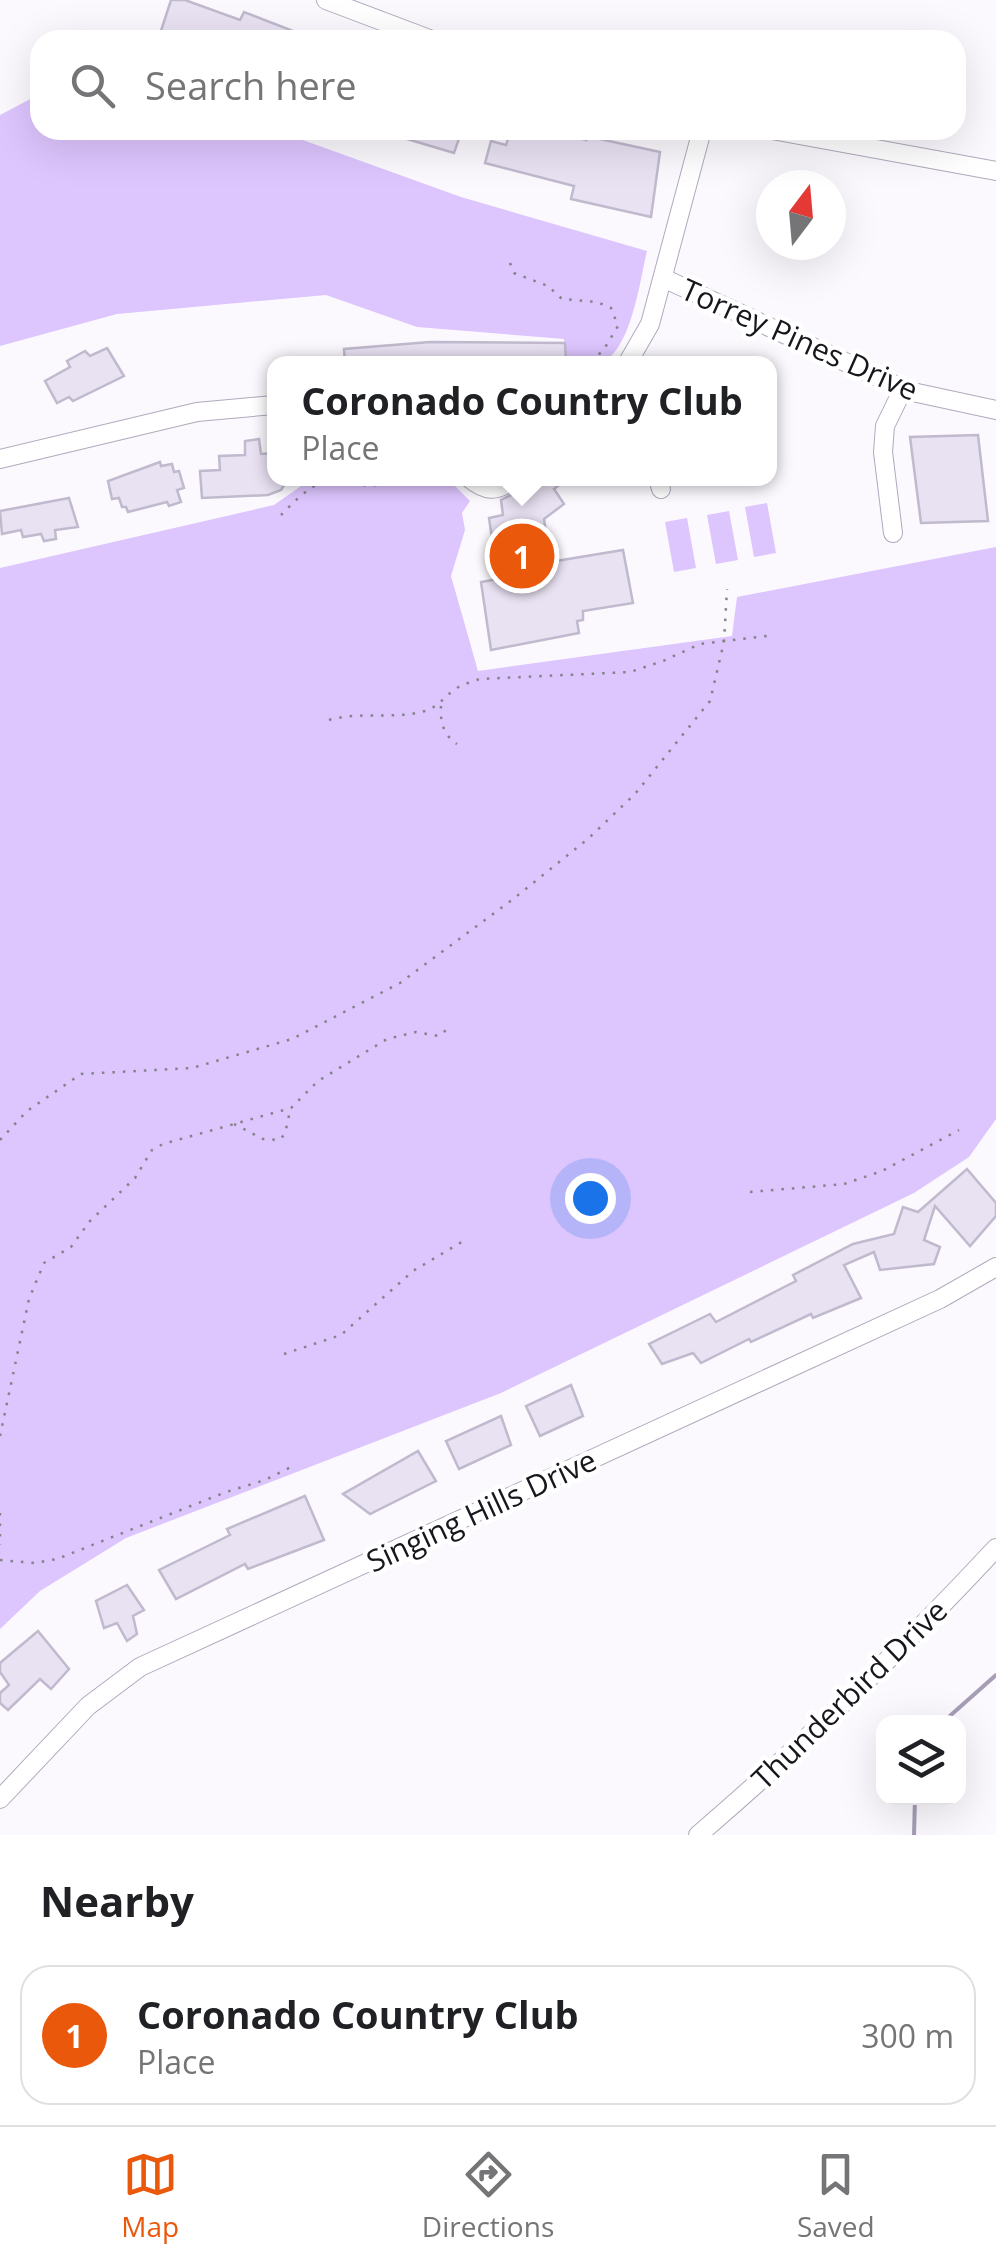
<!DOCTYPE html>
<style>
:root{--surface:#fff;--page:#f2f2f2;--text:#202124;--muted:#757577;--line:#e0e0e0;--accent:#ea580c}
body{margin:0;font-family:"Open Sans",sans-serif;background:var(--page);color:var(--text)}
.controls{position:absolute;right:30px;bottom:30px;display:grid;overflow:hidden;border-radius:20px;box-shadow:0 10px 40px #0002}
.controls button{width:90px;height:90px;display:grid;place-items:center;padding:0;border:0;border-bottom:2px solid var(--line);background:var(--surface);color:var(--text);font:50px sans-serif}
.compass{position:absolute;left:756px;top:170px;width:90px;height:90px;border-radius:50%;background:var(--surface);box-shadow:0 10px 40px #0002;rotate:16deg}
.you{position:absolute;left:590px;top:1198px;width:35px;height:35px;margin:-25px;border:8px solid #fff;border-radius:50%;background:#1a73e8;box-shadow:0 0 0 15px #1a73e833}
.badge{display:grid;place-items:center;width:65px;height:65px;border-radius:50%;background:var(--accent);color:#fff;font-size:32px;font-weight:700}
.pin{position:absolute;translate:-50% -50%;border:5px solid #fff;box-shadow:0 2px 10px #0006}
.popup{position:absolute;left:267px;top:356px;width:510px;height:130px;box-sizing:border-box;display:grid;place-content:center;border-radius:20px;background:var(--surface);filter:drop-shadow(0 2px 8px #0005);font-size:32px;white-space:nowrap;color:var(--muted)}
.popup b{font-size:38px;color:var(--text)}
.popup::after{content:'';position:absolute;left:50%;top:100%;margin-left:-20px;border:20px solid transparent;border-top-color:var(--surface)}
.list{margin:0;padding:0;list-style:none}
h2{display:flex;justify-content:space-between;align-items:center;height:130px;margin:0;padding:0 40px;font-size:42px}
h2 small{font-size:32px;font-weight:400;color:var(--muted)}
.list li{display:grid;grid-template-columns:65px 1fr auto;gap:30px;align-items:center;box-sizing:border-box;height:140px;margin:0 20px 20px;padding:0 20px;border:2px solid var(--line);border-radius:30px}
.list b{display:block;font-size:38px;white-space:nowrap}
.list p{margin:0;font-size:32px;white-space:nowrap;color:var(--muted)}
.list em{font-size:32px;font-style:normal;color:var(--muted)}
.icon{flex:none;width:55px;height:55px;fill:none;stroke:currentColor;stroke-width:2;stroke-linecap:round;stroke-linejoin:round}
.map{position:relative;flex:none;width:996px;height:1835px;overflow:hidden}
.search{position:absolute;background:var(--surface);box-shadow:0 10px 40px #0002;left:30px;right:30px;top:30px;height:110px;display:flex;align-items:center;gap:25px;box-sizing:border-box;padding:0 35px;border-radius:30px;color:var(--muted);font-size:38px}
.sheet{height:290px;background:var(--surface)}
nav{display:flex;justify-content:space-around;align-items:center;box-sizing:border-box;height:140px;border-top:2px solid var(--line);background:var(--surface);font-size:28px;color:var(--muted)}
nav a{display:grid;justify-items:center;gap:5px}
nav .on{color:var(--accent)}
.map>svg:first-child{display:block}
</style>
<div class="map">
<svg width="996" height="1835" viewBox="0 0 996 1835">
<rect width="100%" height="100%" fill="#fbf9fe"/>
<g fill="#ddc5fe">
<path d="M40,94V130H275L461,197L647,251C640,280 632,344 605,361C595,367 577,363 566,363L564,339L417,327L326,295L117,314L0,346V115Z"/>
<polygon points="311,479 448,479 470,501 462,513 465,530 451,576 478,671 732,636 737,597 996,547 996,1119 969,1157 914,1193 501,1393 126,1538 40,1591 0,1629 0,568 274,505"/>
<polygon points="767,503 776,553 754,557 745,507"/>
<polygon points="729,511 738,560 716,564 707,515"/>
<polygon points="687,518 696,568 674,572 665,522"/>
</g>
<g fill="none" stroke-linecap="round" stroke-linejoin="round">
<g stroke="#a79db6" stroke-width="4">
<polyline points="943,1722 996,1675"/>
<polyline points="914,1835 915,1798"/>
</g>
</g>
<g fill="#e9e2f3" stroke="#c1b9cd" stroke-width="2.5">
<polygon points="171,0 185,0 240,20 244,12 316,40 158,40"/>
<polygon points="387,130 462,130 454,153 387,133"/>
<polygon points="511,130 554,130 586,140 586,136 660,152 651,217 571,199 574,186 485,163 491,141 506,145"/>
<polygon points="430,342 565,343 566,364 345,364 344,349"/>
<polygon points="107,348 124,376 73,401 69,397 57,403 45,381 70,367 67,361 85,351 90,356"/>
<polygon points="978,435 988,521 921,523 910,437"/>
<polygon points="259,439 261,454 274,453 274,478 289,478 281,490 268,495 202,498 200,471 220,470 219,456 245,455 245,441"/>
<polygon points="160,462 161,466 172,464 174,472 179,471 184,488 177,490 181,502 169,506 167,502 128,512 126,507 122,507 119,498 112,499 108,481"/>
<polygon points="525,478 568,478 554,489 564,504 544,519 550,562 623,550 633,603 583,611 583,620 577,621 579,633 491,650 481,582 498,579 489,518 503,515 501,500 521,490"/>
<polygon points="69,498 78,527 55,530 56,539 44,541 41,534 23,537 21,530 2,534 0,511"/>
<polygon points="967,1169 996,1203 996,1216 970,1246 935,1206 924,1240 940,1247 934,1264 880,1270 874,1252 844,1265 861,1298 813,1318 811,1314 751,1342 749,1339 701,1363 693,1353 662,1364 649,1344 710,1314 716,1322 796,1281 793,1275 853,1244 894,1234 903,1207 918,1212"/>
<polygon points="571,1385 583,1416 540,1436 526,1406"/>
<polygon points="501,1416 511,1445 459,1469 446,1441"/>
<polygon points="418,1451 436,1481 370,1514 343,1494"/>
<polygon points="305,1496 324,1540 248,1569 245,1564 176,1599 159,1570 230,1535 227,1529"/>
<polygon points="127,1585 144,1610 133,1616 137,1634 127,1641 117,1623 104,1628 96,1601"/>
<polygon points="38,1631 69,1669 51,1689 40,1679 8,1710 0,1703 0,1693 9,1685 0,1672 0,1663"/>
</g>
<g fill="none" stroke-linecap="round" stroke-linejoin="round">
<defs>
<g id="minor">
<polyline points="326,0 432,40"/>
<polyline points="772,130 996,171"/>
<polyline points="663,278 908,391 996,410"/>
<polyline points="627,364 650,324 702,130"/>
<polyline points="0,459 197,412 274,405"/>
<path d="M469,478C486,492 496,492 513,480"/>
<polyline points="658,478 661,489"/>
<polyline points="893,533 883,452 885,426 903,389"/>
<polyline points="0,1799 88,1706 140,1667 940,1299 996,1267"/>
<path d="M698,1835C803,1745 902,1649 996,1548"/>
</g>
</defs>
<use href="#minor" stroke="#b1a9bd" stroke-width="20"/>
<g stroke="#858389" stroke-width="2.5" stroke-dasharray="2.5 8" stroke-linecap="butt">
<polyline points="510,263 514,273 548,286 562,299 597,302 611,308 618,326 603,351 586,364"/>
<path d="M281,515C293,503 310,484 328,481C353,477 366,495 393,478"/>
<path d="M441,706C440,721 443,735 457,744"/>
<path d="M329,720C360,711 393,720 425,711C440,706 444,696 457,688C463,684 472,682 479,679L630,672L663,661L700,644L774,635"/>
<polyline points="234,1124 263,1139 279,1140 285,1134 290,1111"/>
<polyline points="0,1140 27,1111 81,1074 192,1068 292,1039 400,983 512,900 589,838 635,794 710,701 724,642 727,589"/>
<polyline points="750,1192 844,1184 882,1171 959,1130"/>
<polyline points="284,1354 341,1335 413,1271 465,1240"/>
<polyline points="0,1436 29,1299 44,1263 71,1247 90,1221 135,1178 152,1150 163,1144 291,1108 318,1081 387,1039 416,1032 439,1036 451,1026"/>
<polyline points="0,1513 0,1545"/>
<polyline points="0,1560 34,1563 57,1559 226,1492 265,1480 293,1466"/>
</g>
<use href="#minor" stroke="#fff" stroke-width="18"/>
</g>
<g text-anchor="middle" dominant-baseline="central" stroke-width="9" stroke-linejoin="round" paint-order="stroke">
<g font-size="30" fill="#18151c" stroke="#fff">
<text transform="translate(800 339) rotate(24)">Torrey Pines Drive</text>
<text transform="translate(481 1510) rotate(-25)">Singing Hills Drive</text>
<text transform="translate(849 1694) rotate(-44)">Thunderbird Drive</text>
</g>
</g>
</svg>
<div class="controls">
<button><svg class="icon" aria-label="layers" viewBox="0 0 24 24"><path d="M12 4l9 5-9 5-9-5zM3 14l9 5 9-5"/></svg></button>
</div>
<svg class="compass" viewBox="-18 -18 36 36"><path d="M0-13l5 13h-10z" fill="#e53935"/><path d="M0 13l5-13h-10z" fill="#757577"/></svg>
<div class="you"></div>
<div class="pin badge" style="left:522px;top:556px">1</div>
<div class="popup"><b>Coronado Country Club</b>Place</div>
<div class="search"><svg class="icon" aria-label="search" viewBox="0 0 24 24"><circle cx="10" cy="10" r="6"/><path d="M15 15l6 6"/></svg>Search here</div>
</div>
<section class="sheet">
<h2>Nearby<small></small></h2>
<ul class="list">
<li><span class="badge">1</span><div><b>Coronado Country Club</b><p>Place</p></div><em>300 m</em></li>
</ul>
</section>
<nav>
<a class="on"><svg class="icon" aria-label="map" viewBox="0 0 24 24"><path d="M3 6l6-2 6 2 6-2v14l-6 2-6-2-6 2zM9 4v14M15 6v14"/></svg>Map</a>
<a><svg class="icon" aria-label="directions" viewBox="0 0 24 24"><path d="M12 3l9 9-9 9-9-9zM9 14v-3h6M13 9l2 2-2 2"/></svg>Directions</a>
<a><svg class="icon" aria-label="saved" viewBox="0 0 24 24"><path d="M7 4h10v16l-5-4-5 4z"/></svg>Saved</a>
</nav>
